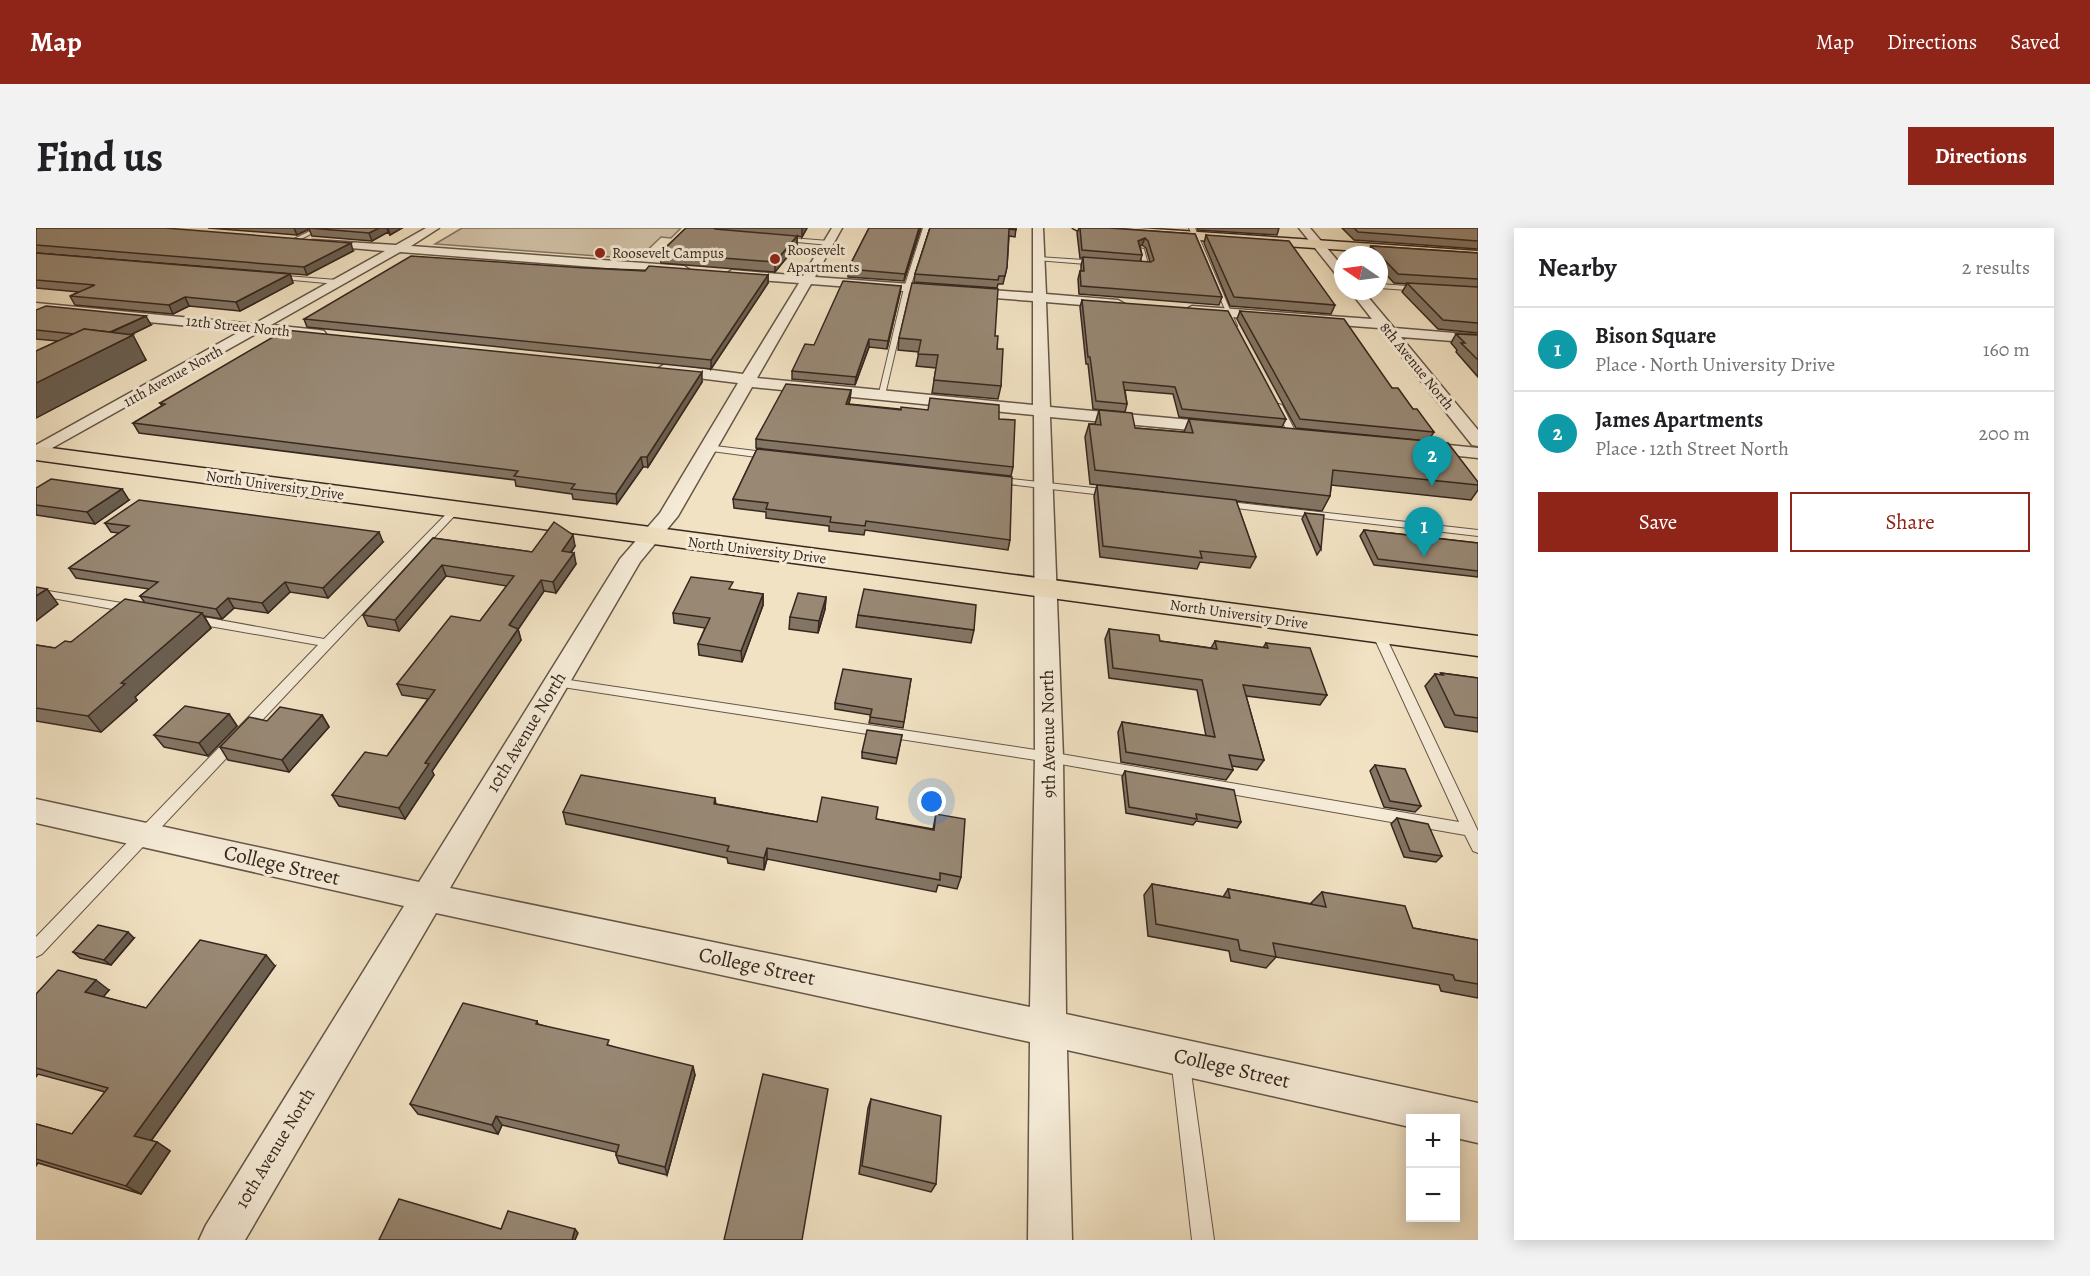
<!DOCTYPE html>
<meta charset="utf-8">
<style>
:root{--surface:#fff;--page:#f2f2f2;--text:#202124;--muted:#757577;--line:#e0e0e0;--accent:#8f2418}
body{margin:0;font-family:Alegreya,serif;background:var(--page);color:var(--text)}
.controls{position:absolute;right:18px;bottom:18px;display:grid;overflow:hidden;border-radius:0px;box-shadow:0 3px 15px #0003}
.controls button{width:54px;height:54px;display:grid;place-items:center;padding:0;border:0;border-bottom:2px solid var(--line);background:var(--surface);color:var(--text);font:30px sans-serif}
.compass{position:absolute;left:1298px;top:18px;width:54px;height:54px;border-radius:50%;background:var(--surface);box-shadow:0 3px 15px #0003;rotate:283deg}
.you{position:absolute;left:896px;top:574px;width:21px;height:21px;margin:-15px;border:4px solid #fff;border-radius:50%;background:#1a73e8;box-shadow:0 0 0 9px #1a73e833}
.badge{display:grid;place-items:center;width:39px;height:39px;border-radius:50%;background:var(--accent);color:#fff;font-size:20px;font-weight:700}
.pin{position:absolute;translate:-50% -50px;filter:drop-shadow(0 2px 3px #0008)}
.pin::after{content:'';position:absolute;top:32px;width:21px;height:18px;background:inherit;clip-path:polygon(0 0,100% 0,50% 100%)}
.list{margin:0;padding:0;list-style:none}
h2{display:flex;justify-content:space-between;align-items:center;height:78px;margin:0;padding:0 24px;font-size:26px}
h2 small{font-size:20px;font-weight:400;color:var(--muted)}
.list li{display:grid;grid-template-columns:39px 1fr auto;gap:18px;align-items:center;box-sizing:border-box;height:84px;padding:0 24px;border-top:2px solid var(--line)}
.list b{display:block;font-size:22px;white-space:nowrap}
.list p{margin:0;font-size:20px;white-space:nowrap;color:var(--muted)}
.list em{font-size:20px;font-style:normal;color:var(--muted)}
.actions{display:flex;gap:12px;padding:18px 24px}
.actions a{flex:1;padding:14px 0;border:2px solid var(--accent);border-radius:0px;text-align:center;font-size:21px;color:var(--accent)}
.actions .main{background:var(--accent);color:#fff}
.map{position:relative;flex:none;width:1442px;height:1012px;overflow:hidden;border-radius:0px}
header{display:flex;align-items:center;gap:36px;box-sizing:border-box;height:84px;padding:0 30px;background:var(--accent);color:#fff}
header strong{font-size:28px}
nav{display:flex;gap:33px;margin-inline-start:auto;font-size:21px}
.intro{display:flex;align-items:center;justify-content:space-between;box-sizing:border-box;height:144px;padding:0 36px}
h1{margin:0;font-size:42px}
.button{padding:15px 27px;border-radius:0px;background:var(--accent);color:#fff;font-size:21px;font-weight:700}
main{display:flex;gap:36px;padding:0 36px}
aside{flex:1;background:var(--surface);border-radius:0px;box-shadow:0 3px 15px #0003}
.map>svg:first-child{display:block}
</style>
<header>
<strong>Map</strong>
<nav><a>Map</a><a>Directions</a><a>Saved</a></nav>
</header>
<div class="intro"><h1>Find us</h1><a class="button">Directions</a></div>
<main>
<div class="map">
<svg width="1442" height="1012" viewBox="0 0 1442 1012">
<rect width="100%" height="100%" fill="#f1e2c3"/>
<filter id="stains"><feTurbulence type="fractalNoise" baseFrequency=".00333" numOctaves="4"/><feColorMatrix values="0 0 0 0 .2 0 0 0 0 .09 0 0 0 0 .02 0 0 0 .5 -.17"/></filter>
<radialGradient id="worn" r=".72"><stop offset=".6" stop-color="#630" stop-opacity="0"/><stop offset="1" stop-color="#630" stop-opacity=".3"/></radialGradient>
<polygon fill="#d1c2a7" stroke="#847463" stroke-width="1.5" points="426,0 645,0 635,10 625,9 602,31 399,16"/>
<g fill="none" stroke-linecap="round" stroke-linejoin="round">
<defs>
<g id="service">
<polygon points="280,0 287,0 261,13 256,12"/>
<polygon points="887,0 893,0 874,60 849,167 842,169 868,60"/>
<polygon points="1153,0 1159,0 1201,98 1196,97"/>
<polygon points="742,9 793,13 796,15 793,17 740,12"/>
<polygon points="1103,20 1108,21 1113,40 1094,38 1107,37"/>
<polygon points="1002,29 1063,33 1066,35 1063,37 1000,32"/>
<polygon points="237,47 301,52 304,54 301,56 235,50"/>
<polygon points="1343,56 1386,59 1389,61 1386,63 1343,60"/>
<polygon points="1239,175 1246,177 1261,207 1260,209 1253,207 1238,177"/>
<polygon points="671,217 736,225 741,228 736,231 668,222 668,218"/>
<polygon points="958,249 1076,262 1081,265 1076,268 955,254 955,250"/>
<polygon points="1185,273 1442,302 1442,308 1182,278 1180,276"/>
<polygon points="420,278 425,281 423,283 6,726 0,729 0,709 282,417 156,395 152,394 150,391 152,388 156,387 288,411 417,279"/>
<polygon points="0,361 98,377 104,381 98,385 0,367"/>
<polygon points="1342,401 1348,405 1442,603 1442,625 1437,623 1429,607 1013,534 520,458 514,454 520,450 1013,524 1423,594 1336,405"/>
<polygon points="1144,821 1151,823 1153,830 1178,1012 1156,1012 1135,830 1137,823"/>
</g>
<g id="minor">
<polygon points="390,0 403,0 375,18 648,38 654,42 648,46 364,24 235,97 283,102 288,103 290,106 288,109 223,104 0,229 0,217 205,103 0,83 0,75 218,96 349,23 280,17 274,14 276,12 360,17"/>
<path d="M796,0H806L779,49L997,65V0H1007L1010,66L1082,72L1089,76L1082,80L1010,74L1014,179L1187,195L1193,196L1196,200L1193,204L1187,205L1014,189L1027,529L1030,786L1442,875V915L1420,910V890H1374V899L1031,822L1036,1012H992L994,814L400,685L209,1012H163L170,997L368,678L0,595V571L383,654L584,331L624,285L702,155L629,146L621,141L629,136L707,146L763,55L696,50L690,46L696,42L767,48ZM775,56L997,73V177L721,150ZM716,159L998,187L999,529L994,779L414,660L604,334L642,288Z"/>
<polygon points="1263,0 1274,0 1307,39 1307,51 1303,50"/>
<polygon points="1314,63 1327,63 1358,100 1442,107 1442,115 1365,109 1442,202 1442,218 1436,217 1343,100 1156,86 1149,82 1156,78 1336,91"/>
<polygon points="1383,214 1442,220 1442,230 1377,223 1374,219 1377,215"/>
</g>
<g id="primary">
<polygon points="1037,0 1103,0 1442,23 1442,31 1044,4"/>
<polygon points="0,218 1442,408 1442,428 0,232"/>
</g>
</defs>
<use href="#service" stroke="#665648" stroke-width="2"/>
<use href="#minor" stroke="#665648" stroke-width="3"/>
<use href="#primary" stroke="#37271f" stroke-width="3"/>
<use href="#service" fill="#f6ecd8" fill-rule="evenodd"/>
<use href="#minor" fill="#f6ecd8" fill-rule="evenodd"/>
<use href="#primary" fill="#f1e2c3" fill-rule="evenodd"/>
</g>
<g fill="#837564" stroke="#37271f" stroke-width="1.5" fill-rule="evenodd">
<polygon points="0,0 317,23 271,47 0,25"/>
<polygon points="172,0 366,0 354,7 352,4 336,13 276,8 273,1 261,7"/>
<polygon points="650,0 771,0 766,9 761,8 761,17 739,44 625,35 624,25"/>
<polygon points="833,0 885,0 868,53 812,49 812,41"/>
<polygon points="894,0 980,0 979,9 973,8 971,39 967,56 962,56 961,60 878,54 879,46"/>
<path d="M1043,0H1073L1159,6L1186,69L1183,77L1043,66L1042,51L1044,43H1045V37L1047,30H1044L1041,5ZM1106,17L1110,20L1114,34H1104L1106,27L1104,18Z"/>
<polygon points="1161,0 1243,0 1241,7 1162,2"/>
<polygon points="1306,0 1442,0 1442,21 1318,12"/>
<polygon points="1170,7 1299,77 1295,86 1194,78 1168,15"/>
<polygon points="1335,18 1442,25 1442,105 1402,101 1366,64 1371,56 1358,55 1343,39 1343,27 1332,27 1331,26"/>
<polygon points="0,25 254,46 257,55 204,83 153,78 137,86 39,77 34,68 43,64 0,60"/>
<polygon points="549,40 732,47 732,55 675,141 271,99 268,91"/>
<polygon points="865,58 864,65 851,121 833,119 819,157 756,151 756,143 778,117"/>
<polygon points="1046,72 1250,191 1246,199 1143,189 1137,166 1089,162 1091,176 1089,184 1057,181 1052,136 1050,136 1044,79"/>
<polygon points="0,82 115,97 94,107 110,132 0,190 0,123 22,113 0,111"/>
<polygon points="1204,83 1356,160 1377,181 1398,204 1392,213 1260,200 1201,91"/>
<polygon points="1420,106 1442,107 1442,149 1420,124 1421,122 1415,115"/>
<polygon points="959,108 961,121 965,158 962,171 896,165 900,140 880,138 883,124 862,122 863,110"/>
<polygon points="666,154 612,239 607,239 581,276 537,271 536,266 480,258 479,252 103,205 97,195 126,178 124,175"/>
<polygon points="815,162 814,171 813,176 963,191 977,239 975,248 720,220 720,211"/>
<polygon points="1063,182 1099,200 1148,204 1153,191 1442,254 1442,262 1435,272 1295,257 1294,268 1286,283 1200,273 1220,329 1214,340 1164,334 1161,341 1064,329 1058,268 1061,257 1128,264 1054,256 1049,209 1053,196 1059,196"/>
<polygon points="721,221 974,312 972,322 829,302 828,307 793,303 793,298 730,290 730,284 698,280 697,271"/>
<polygon points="0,260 93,272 59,296 0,287"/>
<polygon points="1269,285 1285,321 1281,327 1266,291"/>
<polygon points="69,295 347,314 292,370 254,364 232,385 198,380 186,391 168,388 175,400 99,469 101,472 65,504 0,493 0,417 19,420 35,414 109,375 104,368 113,361 40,350 33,340 83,305 75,304"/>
<polygon points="1328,302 1442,315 1442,349 1338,337 1324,308"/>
<polygon points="397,310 496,324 539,318 535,325 540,336 520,365 508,363 482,401 485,412 396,543 398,547 369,591 303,578 296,567 351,528 392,471 366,467 361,456 444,393 471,358 410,348 363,403 332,398 327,387"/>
<polygon points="697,362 727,366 727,377 706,434 663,427 662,416 669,400 638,395 637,385"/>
<polygon points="790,369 789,381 782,405 753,401 754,389"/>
<polygon points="822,387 938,402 935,415 820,399"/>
<polygon points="1073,401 1124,413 1175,420 1179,413 1227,420 1230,415 1291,467 1284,477 1210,468 1228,532 1221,542 1196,538 1197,542 1190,552 1085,534 1082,504 1086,494 1170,508 1161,462 1073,450 1069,411"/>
<polygon points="1405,445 1442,450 1442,504 1409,499 1389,458 1399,446 1404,447"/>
<polygon points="875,451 867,500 833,495 835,487 799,481 799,475"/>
<polygon points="193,486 201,498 172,528 128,519 118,507"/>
<polygon points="286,487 293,499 253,544 192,532 184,519 231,493"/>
<polygon points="866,507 860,536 826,530 826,524"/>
<polygon points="1339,537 1385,578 1379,584 1348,579 1334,543"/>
<polygon points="1089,543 1205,594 1201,600 1160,593 1157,597 1090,585 1086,549"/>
<polygon points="679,570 680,576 781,594 840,591 897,601 900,586 925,649 921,661 902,657 900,664 731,631 728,642 692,635 691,630 530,596 527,584"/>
<polygon points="1361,590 1406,628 1400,634 1368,629 1355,596"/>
<polygon points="1116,656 1187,669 1192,661 1276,676 1275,675 1286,664 1377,700 1442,712 1442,770 1405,763 1403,757 1240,729 1230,740 1195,733 1193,723 1112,708 1108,667"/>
<polygon points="98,710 75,737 44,730 37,724"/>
<polygon points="239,738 115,913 121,914 134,923 105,966 2,935 0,938 0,896 36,906 69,864 2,846 0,849 0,766 73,762 67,769 110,780"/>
<polygon points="501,793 502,796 575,818 659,847 631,947 583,935 580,927 580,924 466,897 462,906 382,886 374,876"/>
<polygon points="835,871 900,956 895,964 823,946 832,880"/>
</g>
<g fill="#6a5f51" stroke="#37271f" stroke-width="1.5">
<polygon points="258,0 275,0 261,7"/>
<polygon points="343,0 351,0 352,4 336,13 333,5"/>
<polygon points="352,0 366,0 354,7"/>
<polygon points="766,0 771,0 766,9"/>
<polygon points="883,0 885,0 868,53 869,46"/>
<polygon points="761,8 761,17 739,44 739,34"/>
<polygon points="1109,10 1106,17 1100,20 1102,13"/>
<polygon points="315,15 317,23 271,47 268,39"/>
<polygon points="254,46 257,55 204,83 200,74"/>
<polygon points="732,47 732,55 675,141 675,132"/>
<polygon points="865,58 864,65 851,121 852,113"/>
<polygon points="149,69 153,78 137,86 133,77"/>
<polygon points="110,88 115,97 71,118 65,109"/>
<polygon points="97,107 110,132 0,190 0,155"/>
<polygon points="833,111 833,119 819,157 820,149"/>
<polygon points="666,144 666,154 612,239 611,229"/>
<polygon points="815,162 814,171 810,185 810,176"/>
<polygon points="605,229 607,239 581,276 580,266"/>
<polygon points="86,261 93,272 59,296 51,284"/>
<polygon points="343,304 347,314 292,370 287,360"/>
<polygon points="537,307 539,318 528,334 526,323"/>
<polygon points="538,325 540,336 520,365 517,354"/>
<polygon points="406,337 410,348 363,403 359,392"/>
<polygon points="505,352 508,363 477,409 473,397"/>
<polygon points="249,354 254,364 232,385 226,375"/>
<polygon points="11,361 22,376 0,393 0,368"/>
<polygon points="727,366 727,377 706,434 705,423"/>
<polygon points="790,369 789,381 782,405 783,393"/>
<polygon points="192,370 198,380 186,391 180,381"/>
<polygon points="166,385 175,400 99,469 101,472 65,504 52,488 85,455"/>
<polygon points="482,401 485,412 396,543 398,547 369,591 363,580 389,535"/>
<polygon points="193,486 201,498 172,528 163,515"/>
<polygon points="286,487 293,499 253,544 246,532"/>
<polygon points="731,620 731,631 728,642 728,630"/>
<polygon points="92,704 98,710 75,737 68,732"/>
<polygon points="230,727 239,738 112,917 98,908"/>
<polygon points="60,752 73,762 62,775 49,764"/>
<polygon points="657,838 659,847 631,947 629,939"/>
<polygon points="460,888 466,897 462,906 456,897"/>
<polygon points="121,914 134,923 105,966 90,958"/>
<polygon points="539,1001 542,1005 539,1012 536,1012"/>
</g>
<g fill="#988874" stroke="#37271f" stroke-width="1.5">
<polygon points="0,0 129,0 315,15 268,39 0,17"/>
<polygon points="273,0 343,0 333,5"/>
<polygon points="650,0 678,0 679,1 761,8 739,34 624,25"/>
<polygon points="833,0 883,0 869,46 812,41"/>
<polygon points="894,0 980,0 980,2 973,1 971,39 969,48 963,48 962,52 879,46"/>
<polygon points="1044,0 1073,0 1159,6 1186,69 1045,58 1044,43 1048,43 1047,29 1115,34 1118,32 1112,13 1109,10 1102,13 1106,27 1046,22"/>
<polygon points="1318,0 1442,0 1442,13 1322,4"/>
<polygon points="1170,7 1253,13 1299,77 1198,69"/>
<polygon points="1335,18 1442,25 1442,51 1362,46"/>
<polygon points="0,25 254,46 200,74 149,69 133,77 34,68 59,57 0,52"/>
<polygon points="375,28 549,40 609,43 613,38 732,47 675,132 268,91"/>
<polygon points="807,53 865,58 852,113 833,111 820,149 756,143 769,116 778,117"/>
<polygon points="876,55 962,61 959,108 962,108 961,121 967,121 965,158 898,152 902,127 882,126 885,112 863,110"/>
<polygon points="1371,55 1442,59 1442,95 1407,92"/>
<polygon points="1046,72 1192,83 1250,191 1146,181 1139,159 1087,154 1091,176 1060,173 1054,129 1052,129"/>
<polygon points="10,78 110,88 74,104 48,101 38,106 0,102 0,82"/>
<polygon points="1204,83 1308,91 1356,160 1362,160 1377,181 1381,181 1398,204 1264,191"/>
<polygon points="48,101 97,107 0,155 0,123"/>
<polygon points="249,102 666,144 611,229 605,229 580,266 535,261 539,256 478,248 482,243 97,195 129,176 124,175"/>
<polygon points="1420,106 1442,107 1442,132 1425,115 1429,115"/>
<polygon points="750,156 815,162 810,176 865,182 865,179 892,182 894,170 963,177 963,191 979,192 977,239 720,211"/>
<polygon points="1063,182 1096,185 1099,200 1157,205 1153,191 1412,215 1442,254 1442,257 1297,242 1294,268 1059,242 1053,196 1065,197"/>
<polygon points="721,221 976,249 974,312 830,293 829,298 794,294 795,289 730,281 732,275 697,271"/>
<polygon points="15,251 86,261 51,284 0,277 0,260"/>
<polygon points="1061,257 1200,272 1220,329 1164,323 1166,330 1067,318"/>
<polygon points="103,272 343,304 287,360 249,354 226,375 192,370 180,381 104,368 122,354 33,340 93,298 69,295"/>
<polygon points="1269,285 1288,287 1285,321"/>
<polygon points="518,294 537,307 526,323 538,325 517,354 505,352 473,397 482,401 389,535 393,536 363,580 296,567 329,524 351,528 399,462 361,456 415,388 444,393 478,348 406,337 359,392 327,387 397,310 496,324"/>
<polygon points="1328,302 1442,315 1442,343 1342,331"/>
<polygon points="655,349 697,354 693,361 727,366 705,423 662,416 674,390 637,385"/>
<polygon points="0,359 11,361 0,368"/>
<polygon points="828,361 940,377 938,402 822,387"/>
<polygon points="762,365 790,369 783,393 754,389"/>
<polygon points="89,371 166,385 85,455 89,456 52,488 0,480 0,417 19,420 29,413 35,414"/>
<polygon points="1073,401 1123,407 1124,413 1181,421 1179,413 1232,420 1230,415 1274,420 1291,467 1207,457 1228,532 1193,527 1197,542 1090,524 1086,494 1179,509 1166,452 1077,440"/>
<polygon points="807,441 875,451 868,494 834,489 836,481 799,475"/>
<polygon points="1405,445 1442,450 1442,490 1419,487 1399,446 1407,447"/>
<polygon points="149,478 193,486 163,515 118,507"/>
<polygon points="244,479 286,487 246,532 184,519 213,489 231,493"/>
<polygon points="831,502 866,507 861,530 826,524"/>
<polygon points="1339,537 1369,541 1385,578 1354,573"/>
<polygon points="1089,543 1198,562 1205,594 1160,586 1161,591 1093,579"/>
<polygon points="545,547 679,570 678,576 781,594 786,569 842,579 840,591 898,602 900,586 929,591 925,649 904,645 904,652 731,620 728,630 691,623 693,618 527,584"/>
<polygon points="1361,590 1392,596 1406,628 1374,623"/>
<polygon points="1116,656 1194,670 1192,661 1290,679 1286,664 1369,678 1377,700 1442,712 1442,756 1419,752 1417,747 1237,715 1240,729 1204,722 1202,712 1120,696"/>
<polygon points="62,697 92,704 68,732 37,724"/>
<polygon points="164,712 230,727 98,908 121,914 90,958 0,931 0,896 36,906 72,860 0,840 0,766 22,742 60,752 49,764 110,780"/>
<polygon points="427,775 501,793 500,796 573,812 571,817 657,838 629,939 580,927 583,917 460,888 456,897 374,876"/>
<polygon points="727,846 792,861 766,1012 688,1012"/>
<polygon points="835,871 905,888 900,956 826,938"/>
<polygon points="363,971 465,1001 472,983 539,1001 536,1012 343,1012"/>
</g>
<g fill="#8f2418" stroke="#f6ecd8" stroke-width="2">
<circle cx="564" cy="25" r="6"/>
<circle cx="739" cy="31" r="6"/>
</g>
<g text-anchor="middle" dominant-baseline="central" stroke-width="6" stroke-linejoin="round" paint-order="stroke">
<g font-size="15" fill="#37271f" stroke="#f6ecd8" text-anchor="start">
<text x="751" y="22">Roosevelt<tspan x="751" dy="17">Apartments</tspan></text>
<text x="576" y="25">Roosevelt Campus</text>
</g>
<g font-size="15" fill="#37271f" stroke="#f6ecd8">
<text transform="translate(202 98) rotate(6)">12th Street North</text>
<text transform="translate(1381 138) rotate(51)">8th Avenue North</text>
<text transform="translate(137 148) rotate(-29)">11th Avenue North</text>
<text transform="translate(239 257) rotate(8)">North University Drive</text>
<text transform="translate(721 322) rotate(7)">North University Drive</text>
<text transform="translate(1203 386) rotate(8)">North University Drive</text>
</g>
<g font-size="18" fill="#37271f" stroke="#f6ecd8">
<text transform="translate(490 504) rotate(-59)">10th Avenue North</text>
<text transform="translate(1012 506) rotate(-91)">9th Avenue North</text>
<text transform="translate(239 920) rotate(-59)">10th Avenue North</text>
</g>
<g font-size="21" fill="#37271f" stroke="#f6ecd8">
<text transform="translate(246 637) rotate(13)">College Street</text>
<text transform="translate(721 738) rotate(12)">College Street</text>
<text transform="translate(1196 840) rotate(13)">College Street</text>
</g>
</g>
<rect width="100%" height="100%" filter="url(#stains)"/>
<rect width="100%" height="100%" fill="url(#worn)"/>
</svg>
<div class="controls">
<button>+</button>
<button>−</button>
</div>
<svg class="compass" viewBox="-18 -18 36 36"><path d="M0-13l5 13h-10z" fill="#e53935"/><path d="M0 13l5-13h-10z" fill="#757577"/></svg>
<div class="you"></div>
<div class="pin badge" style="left:1388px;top:329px;background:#0f9aa8">1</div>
<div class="pin badge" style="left:1396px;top:258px;background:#0f9aa8">2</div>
</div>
<aside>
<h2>Nearby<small>2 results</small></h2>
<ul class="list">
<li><span class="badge" style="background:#0f9aa8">1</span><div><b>Bison Square</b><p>Place · North University Drive</p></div><em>160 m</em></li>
<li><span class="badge" style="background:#0f9aa8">2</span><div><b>James Apartments</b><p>Place · 12th Street North</p></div><em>200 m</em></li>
</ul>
<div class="actions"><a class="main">Save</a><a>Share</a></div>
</aside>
</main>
